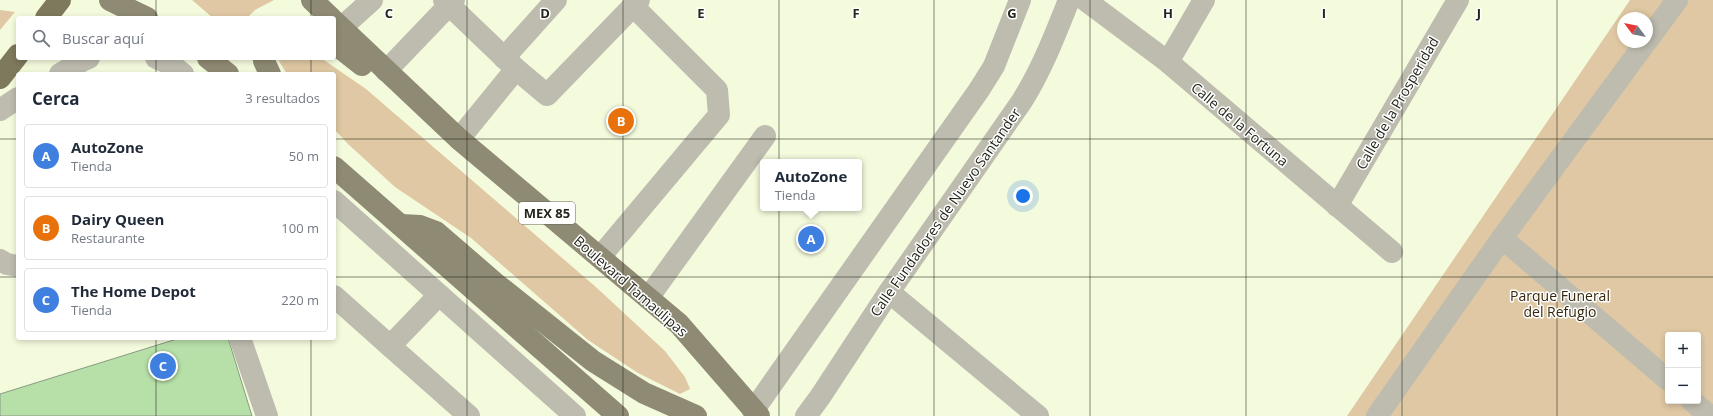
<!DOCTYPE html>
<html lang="es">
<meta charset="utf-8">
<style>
:root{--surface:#fff;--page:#f6f6f7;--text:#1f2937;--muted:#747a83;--line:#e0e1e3;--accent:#d93025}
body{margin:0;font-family:"Open Sans",sans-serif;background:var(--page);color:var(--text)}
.controls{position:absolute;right:12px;bottom:12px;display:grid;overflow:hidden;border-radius:4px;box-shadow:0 2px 6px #0003}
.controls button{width:36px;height:36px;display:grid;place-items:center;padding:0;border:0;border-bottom:1px solid var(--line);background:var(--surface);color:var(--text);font:20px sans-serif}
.compass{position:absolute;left:1617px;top:12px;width:36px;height:36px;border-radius:50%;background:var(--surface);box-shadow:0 2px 6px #0003;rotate:302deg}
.you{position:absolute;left:1023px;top:196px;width:14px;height:14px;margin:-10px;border:3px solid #fff;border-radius:50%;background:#1a73e8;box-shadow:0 0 0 6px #1a73e833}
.badge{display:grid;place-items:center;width:26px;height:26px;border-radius:50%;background:var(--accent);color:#fff;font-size:13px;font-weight:700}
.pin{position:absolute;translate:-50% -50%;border:2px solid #fff;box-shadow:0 1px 4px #0006}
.popup{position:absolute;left:760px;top:159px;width:102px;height:52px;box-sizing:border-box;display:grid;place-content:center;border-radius:4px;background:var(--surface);filter:drop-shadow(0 1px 3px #0005);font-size:13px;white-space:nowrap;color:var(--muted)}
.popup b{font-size:15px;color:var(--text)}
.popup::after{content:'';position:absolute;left:50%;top:100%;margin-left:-8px;border:8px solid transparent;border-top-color:var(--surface)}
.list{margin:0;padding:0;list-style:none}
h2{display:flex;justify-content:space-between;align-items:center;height:52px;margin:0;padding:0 16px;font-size:17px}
h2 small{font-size:13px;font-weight:400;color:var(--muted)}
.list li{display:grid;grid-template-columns:26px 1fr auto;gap:12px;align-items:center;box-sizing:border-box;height:64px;margin:0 8px 8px;padding:0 8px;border:1px solid var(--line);border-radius:4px}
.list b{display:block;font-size:15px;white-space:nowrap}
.list p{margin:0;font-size:13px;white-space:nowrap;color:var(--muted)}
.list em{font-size:13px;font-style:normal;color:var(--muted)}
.icon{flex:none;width:22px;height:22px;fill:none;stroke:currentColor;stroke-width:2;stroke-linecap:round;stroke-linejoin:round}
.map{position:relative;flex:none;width:1713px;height:416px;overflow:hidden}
.search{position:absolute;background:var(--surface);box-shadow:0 2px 6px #0003;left:16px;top:16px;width:320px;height:44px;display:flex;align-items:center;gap:10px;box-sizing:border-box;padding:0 14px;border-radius:4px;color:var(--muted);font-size:15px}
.panel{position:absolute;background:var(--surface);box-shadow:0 2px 6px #0003;left:16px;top:72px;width:320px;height:268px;border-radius:4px}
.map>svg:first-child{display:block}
</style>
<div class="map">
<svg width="1713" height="416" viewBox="0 0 1713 416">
<rect width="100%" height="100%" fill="#f4fbdd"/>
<g fill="#dfc8a3" fill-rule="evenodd">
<polygon points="192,0 274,0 255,10 247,18 213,18"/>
<path d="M1630,0H1713V416H1347ZM1623,18H1647V42H1623ZM1668,335H1698V401H1668Z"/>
<polygon points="0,10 15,12 0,30"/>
<polygon points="277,58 321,58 366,89 597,288 665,351 685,377 690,389 680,394 638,373 588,340 471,238 395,187 348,144 334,129 334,74 287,74"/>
</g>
<polygon fill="#b7e0a8" stroke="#889a82" points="180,338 228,338 252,416 0,416 0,394"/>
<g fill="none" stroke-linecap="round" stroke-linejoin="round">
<g stroke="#bebcaf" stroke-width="22">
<polyline points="444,0 516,69 459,139"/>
<polyline points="1085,0 1168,62 1392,252"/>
<polyline points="341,28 372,0"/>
<polyline points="1647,41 1677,0"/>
<polyline points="156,58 172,65 183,74"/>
<polyline points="504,58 556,0"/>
<polyline points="1168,62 1204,0"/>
<polyline points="516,69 547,95 639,0"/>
<polyline points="386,71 454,0"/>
<polyline points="60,74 82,61 89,58"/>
<polyline points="0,110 18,98"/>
<polyline points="334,201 575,416"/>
<polyline points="1337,206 1458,0"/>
<polyline points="1502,238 1668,380"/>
<polyline points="600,257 719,115 717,90 633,6"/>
<polyline points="0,260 7,264 18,266"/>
<polyline points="889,292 1038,416"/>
<polyline points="334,296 390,346 439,295"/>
<polyline points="648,298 765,136"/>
<polyline points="240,338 267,416"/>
<polyline points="390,346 469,416"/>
<polyline points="1692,401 1710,416"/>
<polyline points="753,411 979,90 994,66 1020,0"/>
<path d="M806,416L820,397L889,292L1022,101C1042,69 1055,35 1069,0"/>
<polyline points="1377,416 1502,238 1646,42"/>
</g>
<g stroke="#8f8a73" stroke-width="22">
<polyline points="110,0 147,18"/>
<polyline points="312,0 331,18"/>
<polyline points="334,21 459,139 679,324 759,416"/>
<polyline points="334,43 362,65"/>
<polyline points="208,58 228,74"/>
<polyline points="264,58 264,61 270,74"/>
<polyline points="334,167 618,416"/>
<polyline points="401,225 420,226 436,232 495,283 593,361 644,393 696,416"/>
</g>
<g stroke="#7e785d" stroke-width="22">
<polyline points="46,18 60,0"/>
<polyline points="0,78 18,55"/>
</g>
</g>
<path fill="none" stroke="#23261b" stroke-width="1" stroke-opacity="0.55" d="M156,0V18M311,0V18M467,0V416M623,0V416M779,0V416M934,0V416M1090,0V416M1246,0V416M1402,0V416M1557,0V416M156,58V74M311,58V74M0,139H18M334,139H1713M0,277H18M334,277H1713M156,338V416M311,338V416"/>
<g text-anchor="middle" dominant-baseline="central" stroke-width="3" stroke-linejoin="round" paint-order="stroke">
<rect fill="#fff" stroke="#65675f" stroke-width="1" x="519" y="202" width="56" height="22" rx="3"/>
<g font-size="13" font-weight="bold" fill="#23261b">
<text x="547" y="213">MEX 85</text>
</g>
<g font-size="14" fill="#23261b" stroke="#fff">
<text transform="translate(1397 103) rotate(-60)">Calle de la Prosperidad</text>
<text transform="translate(1240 124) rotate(40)">Calle de la Fortuna</text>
<text transform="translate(945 212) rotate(-55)">Calle Fundadores de Nuevo Santander</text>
<text transform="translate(631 286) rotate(41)">Boulevard Tamaulipas</text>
</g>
<g font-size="14" fill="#36270c" stroke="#fff">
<text x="1560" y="295">Parque Funeral<tspan x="1560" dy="16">del Refugio</tspan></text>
</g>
</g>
<g font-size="13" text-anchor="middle" font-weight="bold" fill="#23261b" stroke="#fff" stroke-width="3" stroke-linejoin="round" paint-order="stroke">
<text x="389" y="18">C</text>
<text x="545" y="18">D</text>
<text x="701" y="18">E</text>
<text x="856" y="18">F</text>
<text x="1012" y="18">G</text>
<text x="1168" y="18">H</text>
<text x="1324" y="18">I</text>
<text x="1479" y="18">J</text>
</g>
</svg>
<div class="controls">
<button>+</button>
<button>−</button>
</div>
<svg class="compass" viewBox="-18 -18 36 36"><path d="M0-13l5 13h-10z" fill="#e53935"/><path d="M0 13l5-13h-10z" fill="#747a83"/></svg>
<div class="you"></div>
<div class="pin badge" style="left:811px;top:239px;background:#3f7fe0">A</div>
<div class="popup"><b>AutoZone</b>Tienda</div>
<div class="pin badge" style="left:621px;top:121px;background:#e8710a">B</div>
<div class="pin badge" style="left:163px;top:366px;background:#3f7fe0">C</div>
<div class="search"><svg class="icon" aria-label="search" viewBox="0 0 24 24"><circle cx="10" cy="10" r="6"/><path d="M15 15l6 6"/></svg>Buscar aquí</div>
<section class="panel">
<h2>Cerca<small>3 resultados</small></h2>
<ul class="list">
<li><span class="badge" style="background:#3f7fe0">A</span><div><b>AutoZone</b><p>Tienda</p></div><em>50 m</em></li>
<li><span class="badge" style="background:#e8710a">B</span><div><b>Dairy Queen</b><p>Restaurante</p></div><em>100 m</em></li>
<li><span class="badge" style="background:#3f7fe0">C</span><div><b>The Home Depot</b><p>Tienda</p></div><em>220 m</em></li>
</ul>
</section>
</div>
